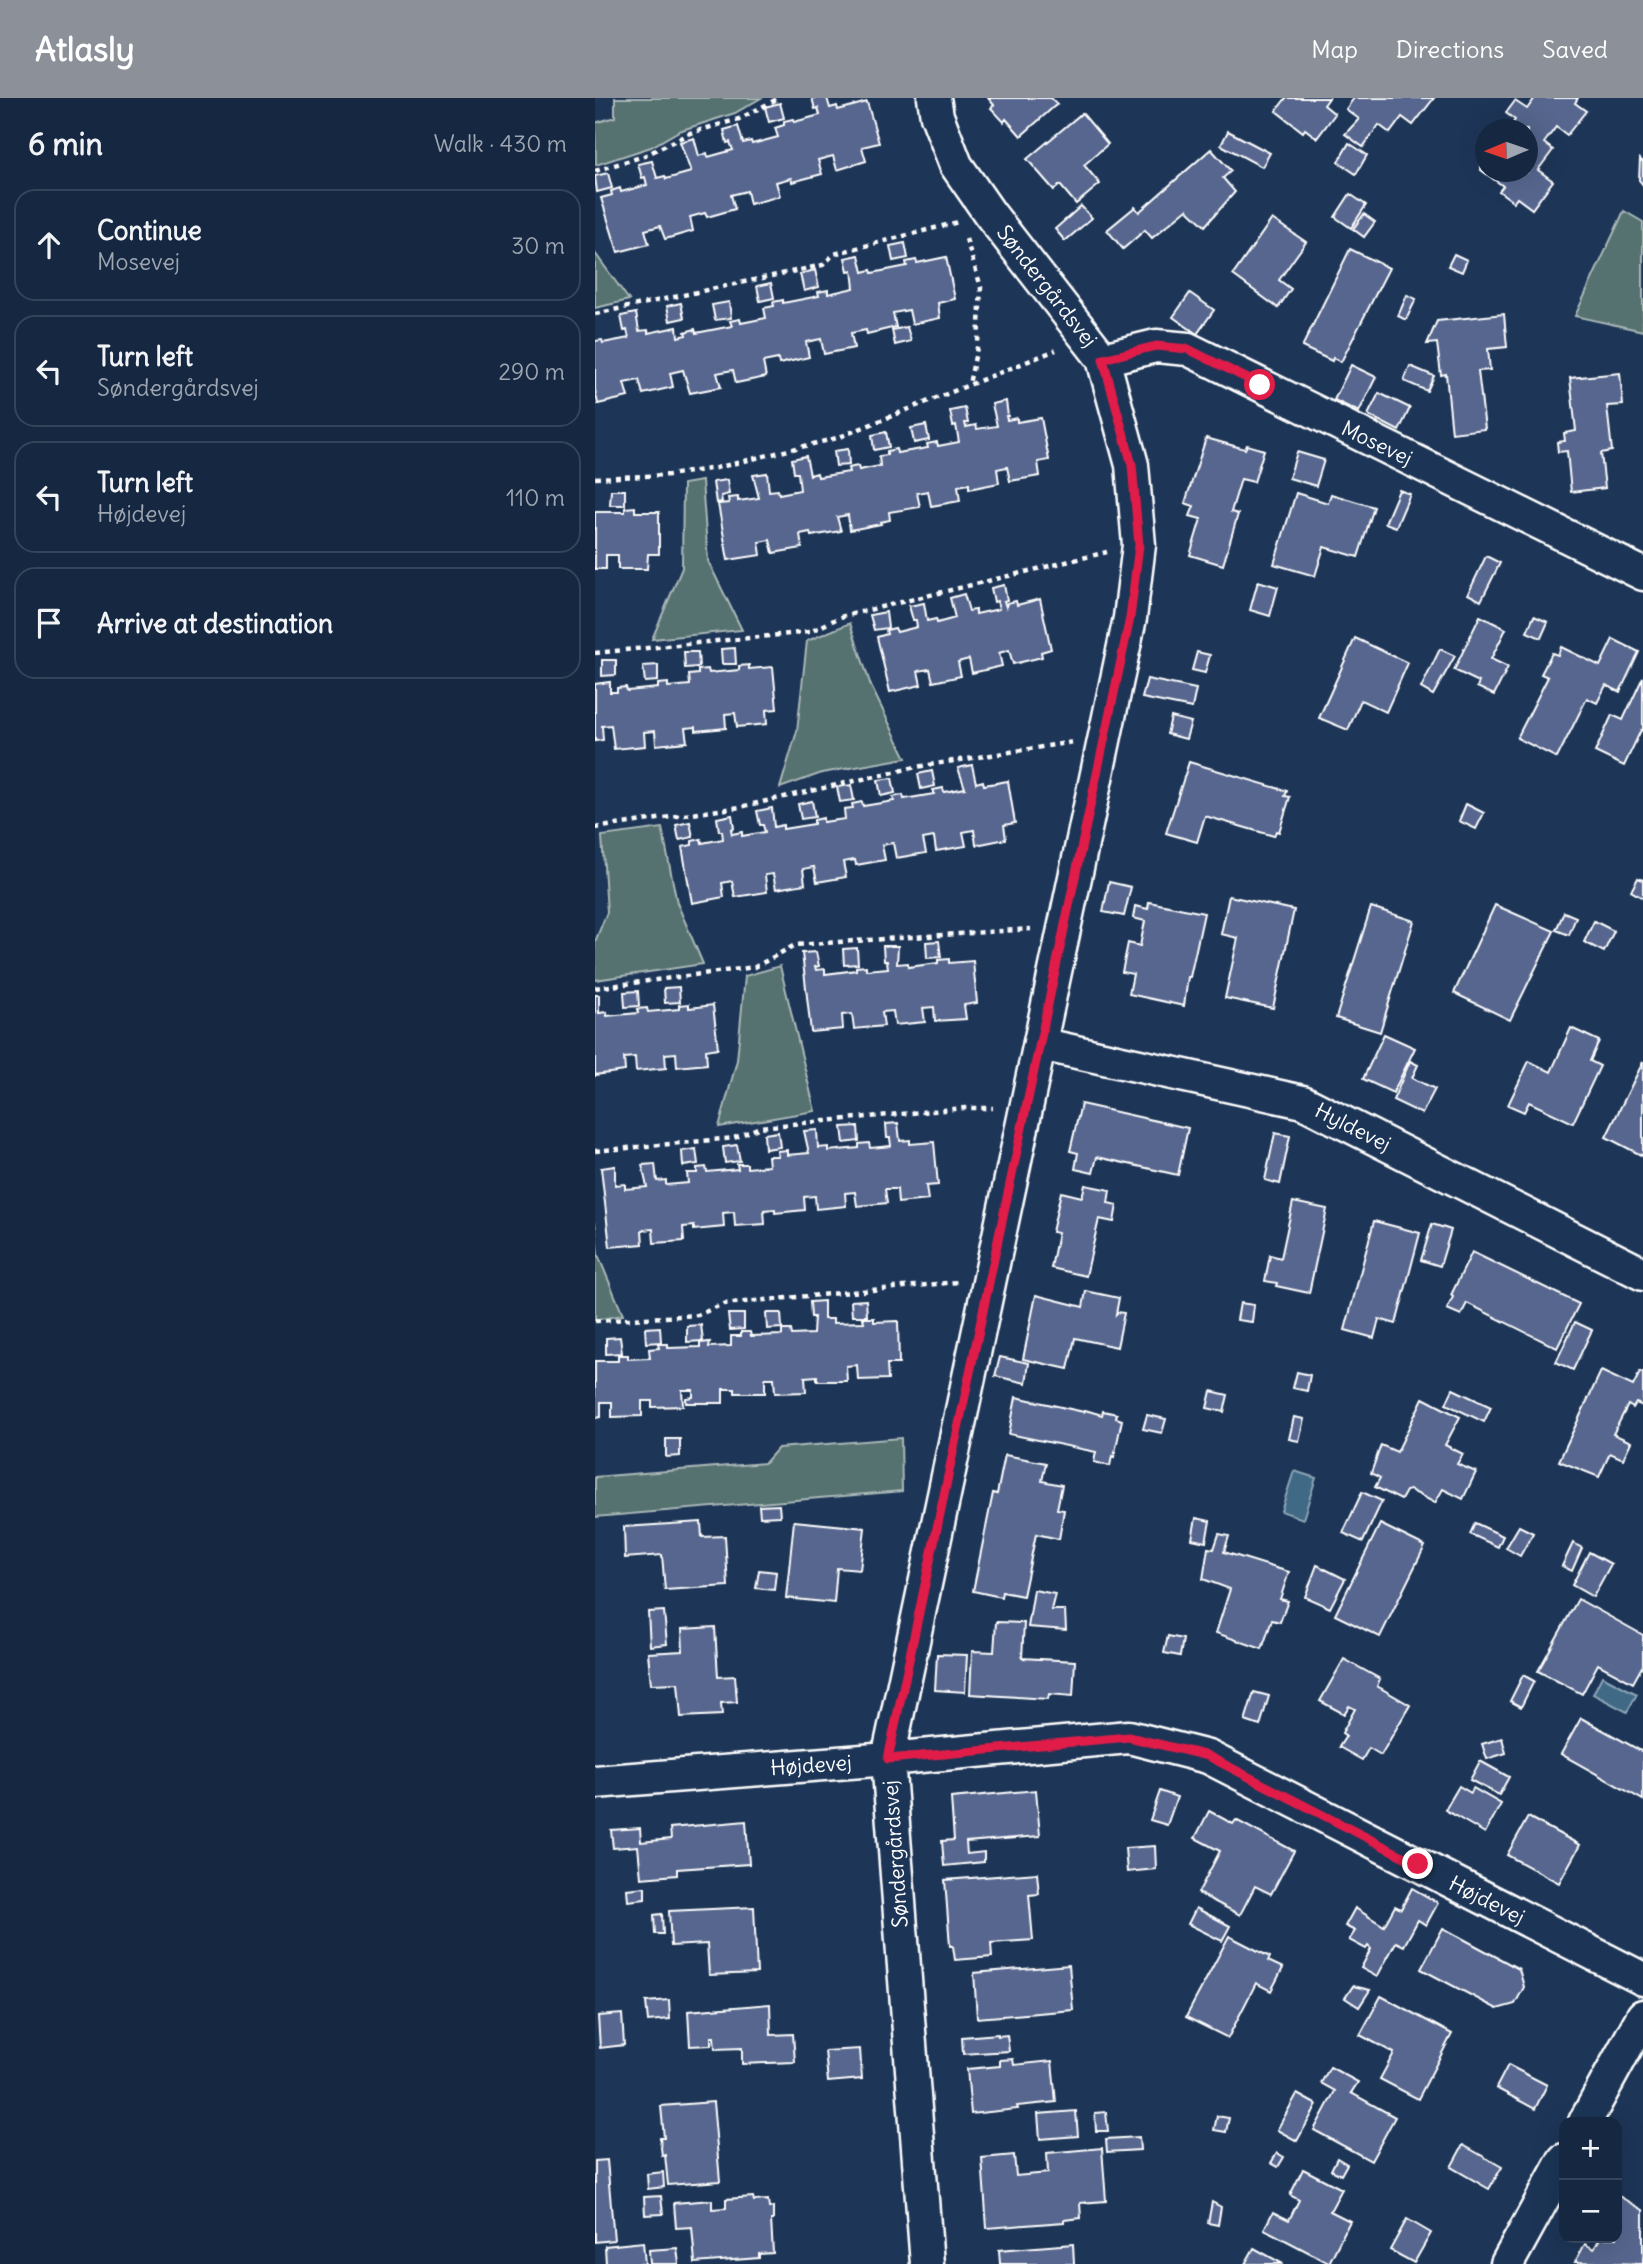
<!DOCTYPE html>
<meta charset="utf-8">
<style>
:root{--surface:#162841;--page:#1f3048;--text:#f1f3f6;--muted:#9ea6b1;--line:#35445a;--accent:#8c9099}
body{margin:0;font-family:Delius,sans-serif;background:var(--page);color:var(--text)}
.controls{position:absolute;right:21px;bottom:21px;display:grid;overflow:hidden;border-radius:14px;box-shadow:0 7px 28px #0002}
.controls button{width:63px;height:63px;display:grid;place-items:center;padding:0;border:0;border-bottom:2px solid var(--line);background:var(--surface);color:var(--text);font:35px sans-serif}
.compass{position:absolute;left:880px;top:21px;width:63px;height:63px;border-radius:50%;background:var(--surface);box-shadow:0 7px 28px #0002;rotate:268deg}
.stop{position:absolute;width:21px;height:21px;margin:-16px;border:5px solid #e11d48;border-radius:50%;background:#fff}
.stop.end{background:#e11d48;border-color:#fff;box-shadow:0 2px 7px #0008}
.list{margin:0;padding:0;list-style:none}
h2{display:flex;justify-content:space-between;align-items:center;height:91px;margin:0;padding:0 28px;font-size:30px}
h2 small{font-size:23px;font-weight:400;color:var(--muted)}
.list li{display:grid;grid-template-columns:46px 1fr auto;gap:21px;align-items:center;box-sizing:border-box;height:112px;margin:0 14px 14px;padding:0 14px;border:2px solid var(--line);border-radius:21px}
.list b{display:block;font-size:26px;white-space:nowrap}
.list p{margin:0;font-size:23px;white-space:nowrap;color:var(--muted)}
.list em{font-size:23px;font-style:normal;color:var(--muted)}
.icon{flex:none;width:38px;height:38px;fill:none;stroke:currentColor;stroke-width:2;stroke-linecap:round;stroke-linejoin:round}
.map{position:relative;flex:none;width:1048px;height:2166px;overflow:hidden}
header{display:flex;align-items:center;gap:42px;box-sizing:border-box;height:98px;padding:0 35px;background:var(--accent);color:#fff}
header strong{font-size:33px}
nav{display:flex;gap:38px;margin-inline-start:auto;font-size:24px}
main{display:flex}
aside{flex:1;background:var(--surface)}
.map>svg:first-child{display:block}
</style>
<header>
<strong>Atlasly</strong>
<nav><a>Map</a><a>Directions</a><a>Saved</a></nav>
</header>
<main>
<aside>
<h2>6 min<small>Walk · 430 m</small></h2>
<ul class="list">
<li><svg class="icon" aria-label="ahead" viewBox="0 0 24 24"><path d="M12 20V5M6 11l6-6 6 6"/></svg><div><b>Continue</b><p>Mosevej</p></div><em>30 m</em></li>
<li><svg class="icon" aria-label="left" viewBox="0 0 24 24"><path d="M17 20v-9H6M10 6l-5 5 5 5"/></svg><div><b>Turn left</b><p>Søndergårdsvej</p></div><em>290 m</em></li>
<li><svg class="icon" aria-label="left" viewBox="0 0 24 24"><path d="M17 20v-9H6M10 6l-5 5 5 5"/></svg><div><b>Turn left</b><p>Højdevej</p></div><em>110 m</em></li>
<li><svg class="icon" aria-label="arrive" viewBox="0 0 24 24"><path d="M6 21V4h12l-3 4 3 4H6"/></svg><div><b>Arrive at destination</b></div></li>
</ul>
</aside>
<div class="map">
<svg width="1048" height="2166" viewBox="0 0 1048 2166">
<rect width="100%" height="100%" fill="#1d3557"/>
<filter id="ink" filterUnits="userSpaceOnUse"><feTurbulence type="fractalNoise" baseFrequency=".0143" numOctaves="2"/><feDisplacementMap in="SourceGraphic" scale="14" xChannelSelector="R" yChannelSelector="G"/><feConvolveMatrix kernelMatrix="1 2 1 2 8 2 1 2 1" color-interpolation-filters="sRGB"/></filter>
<g filter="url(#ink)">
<g fill="#54716f" stroke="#aab8b7" stroke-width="2">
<polygon points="20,0 166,0 140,15 84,33 56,49 1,67 0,25 20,19"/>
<polygon points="1029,113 1048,124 1048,233 980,218"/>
<polygon points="0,155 34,202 0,210"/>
<polygon points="107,383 113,463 147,532 57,541 87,470 88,386"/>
<polygon points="255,525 276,588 311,660 227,675 185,690 202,633 212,543"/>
<polygon points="67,730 82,805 108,866 0,882 0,844 12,814 7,738"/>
<polygon points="185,868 220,1013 124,1029 142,962 150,878"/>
<polygon points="0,1124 3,1157 28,1217 0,1222"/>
<polygon points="306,1340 307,1393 0,1419 0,1379 170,1365 183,1350"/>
</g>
<g fill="#3f6986" stroke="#8ca5b6" stroke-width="2">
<polygon points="699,1373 721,1380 708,1421 686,1413"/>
<polygon points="1007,1578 1042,1596 1032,1614 998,1596"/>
</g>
<g fill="#57668e" stroke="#fff" stroke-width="2">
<polygon points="217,0 232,0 235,10 242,8 243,12 272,4 284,45 267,49 271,63 242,72 238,58 223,62 227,76 197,84 196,80 181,84 185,98 155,106 152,93 136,97 140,111 112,119 110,115 95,119 98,133 70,141 65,128 50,132 54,146 23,154 6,100 17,97 16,93 25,90 26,94 52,87 50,79 47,80 43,66 57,63 62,80 70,78 71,81 96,74 85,44 99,40 104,58 112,55 113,59 138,52 135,44 132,45 129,32 143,28 148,45 156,43 157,46 183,39 180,30 189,27 189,23 198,21 199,24 225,17 223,10 220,11"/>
<polygon points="393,0 456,0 462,6 426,38 411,21 409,24 396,10 399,7"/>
<polygon points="691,0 734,0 729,7 740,16 722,40 710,31 708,34 681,13"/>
<polygon points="759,0 839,0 818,27 807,19 795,35 784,27 768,49 750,36 764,21 751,11"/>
<polygon points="940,0 983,0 980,5 991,13 972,37 961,29 949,45 958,52 943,72 958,83 937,111 922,100 919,104 904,93 908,88 886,72 888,51 890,53 890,74 932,74 932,32 913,32 920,22 911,15 920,3 932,11"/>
<polygon points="185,5 189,20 174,24 170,9"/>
<polygon points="487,15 513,46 489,67 505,86 481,106 465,87 459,92 432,61"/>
<polygon points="633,33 675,55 667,69 626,47"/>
<polygon points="754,45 772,57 761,76 743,64"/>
<polygon points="616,51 636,73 628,80 640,94 610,128 592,111 557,140 550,132 528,151 512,132 540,109 544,114"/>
<polygon points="1045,61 1048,64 1048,87 1044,82"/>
<polygon points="13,75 17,90 2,94 0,78"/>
<polygon points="755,96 771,107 756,130 740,119"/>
<polygon points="486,108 497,120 470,143 460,131"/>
<polygon points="769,116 780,124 769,139 758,131"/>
<polygon points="677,121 711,144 684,182 696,191 683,210 638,177"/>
<polygon points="310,145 313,160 298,163 295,148"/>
<polygon points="755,151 794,170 746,264 738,260 737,263 707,249"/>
<polygon points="859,156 872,162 867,174 853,168"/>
<polygon points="264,157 268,174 276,172 277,175 312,168 311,164 321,162 322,165 351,159 360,201 343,205 345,220 317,226 314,212 298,215 301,229 272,236 271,232 256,235 259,250 229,256 226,241 211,244 214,259 184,266 183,261 168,264 171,279 141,285 138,272 122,275 126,289 95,295 88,272 75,275 78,289 48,296 44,282 29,285 33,299 3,306 0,292 0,243 7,242 8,245 34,240 32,232 29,233 26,218 41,215 44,233 53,232 53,235 82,229 83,239 91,237 90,234 100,231 101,235 137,228 135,223 145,221 146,225 171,220 169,210 179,208 178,204 188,202 188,205 224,198 223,194 233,192 233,196 259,190 257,172 253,173 250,160"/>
<polygon points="220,172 224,189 209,193 205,176"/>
<polygon points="176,185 179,200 165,203 162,188"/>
<polygon points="595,195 619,212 602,236 578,219"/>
<polygon points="812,197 821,201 811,222 803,218"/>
<polygon points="134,204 136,220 120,222 117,207"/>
<polygon points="86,205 89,220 75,223 72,208"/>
<polygon points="909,216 912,249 893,251 895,272 883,273 890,331 857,335 851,276 846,277 842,245 832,246 842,223"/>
<polygon points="312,229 316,243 300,247 297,232"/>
<polygon points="756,267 781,279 764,314 739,302"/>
<polygon points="815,268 839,278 832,293 809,283"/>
<polygon points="1025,275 1028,307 1012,308 1017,353 1006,355 1010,390 976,394 972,353 963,354 962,344 970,343 969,335 981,333 975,280"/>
<polygon points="784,295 815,310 804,333 773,317"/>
<polygon points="411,303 413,318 411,318 412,322 422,320 422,324 446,320 454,362 443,364 445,378 415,383 412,369 402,371 404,385 374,391 374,386 363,388 365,403 336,408 333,393 322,395 325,409 294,414 295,422 285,424 286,426 255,432 253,417 242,419 246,433 216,438 215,434 205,436 207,450 178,455 175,442 164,444 166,457 133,462 123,406 134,405 133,400 143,399 143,403 164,400 158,377 172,375 174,393 183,392 184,396 205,392 203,375 199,375 197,361 211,358 215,377 222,375 223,379 254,374 253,370 263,368 264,372 285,368 284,358 292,357 292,353 301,351 302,355 333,350 332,346 342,344 343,348 364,344 361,327 358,328 355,313 370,310 373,325 370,325 371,329 381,327 382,331 402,328 397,306"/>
<polygon points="331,327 334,342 319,345 316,330"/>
<polygon points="291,334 294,349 279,352 277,337"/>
<polygon points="611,340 650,351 652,347 669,352 659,384 646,381 636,414 643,416 628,467 595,457 606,421 595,418 599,408 590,405"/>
<polygon points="253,351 254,367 241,368 239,353"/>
<polygon points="702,354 729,362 721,388 694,380"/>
<polygon points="132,382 134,396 126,398 127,404 121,405 118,384"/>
<polygon points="16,392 30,392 30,407 15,407"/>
<polygon points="804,392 815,396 801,429 790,425"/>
<polygon points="701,395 733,405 736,396 779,409 763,459 729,449 720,478 679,466"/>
<polygon points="40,409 40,414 64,414 64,456 53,456 52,471 23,471 23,457 11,457 11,471 0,471 0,414 30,414 30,410"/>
<polygon points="891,458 905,465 886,503 873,496"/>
<polygon points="663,483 683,489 675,518 655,512"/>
<polygon points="409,487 412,502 409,503 411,509 412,505 421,503 422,507 445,501 456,551 446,554 447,559 418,566 414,552 404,555 407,568 377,575 374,561 363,564 366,578 338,584 335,571 323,573 326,587 295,594 282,539 292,536 291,532 300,530 302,534 322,529 321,522 318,522 314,508 329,505 332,523 341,521 342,525 360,520 355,500 369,496 374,513 381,512 381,516 404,511 402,503 399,504 396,490"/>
<polygon points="291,514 293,530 279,532 275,517"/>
<polygon points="885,518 911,531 896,561 913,569 899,597 882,589 884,584 859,572"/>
<polygon points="939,518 953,524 946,540 932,534"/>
<polygon points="760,540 813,565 791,614 766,602 753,632 724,620"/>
<polygon points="1018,541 1044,554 1025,594 1011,587 1002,605 992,600 962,660 922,640 953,579 946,576 957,555 963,557 966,549 1005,568"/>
<polygon points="140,550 141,566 127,566 126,551"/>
<polygon points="845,551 860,558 838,597 826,590"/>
<polygon points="89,554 103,554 104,569 90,570"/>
<polygon points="602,554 615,557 610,575 597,572"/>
<polygon points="7,562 21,562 21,577 7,578"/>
<polygon points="63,567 63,583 50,584 48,568"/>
<polygon points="154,567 154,571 178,569 182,611 171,612 172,626 142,629 140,615 130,616 131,630 101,633 101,629 90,630 92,644 61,647 60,633 49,634 50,648 19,651 16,627 7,628 8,642 0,643 0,586 15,584 15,594 22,594 22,590 31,589 32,593 63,590 63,586 73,585 73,589 95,587 94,577 103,576 103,572 113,571 114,575 144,572 144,568"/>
<polygon points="1048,579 1048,633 1046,632 1029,668 1000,654 1017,617 1028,622"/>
<polygon points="552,581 601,591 597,610 547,600"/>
<polygon points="576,619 596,624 591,641 572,636"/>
<polygon points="594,664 692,693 690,698 695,699 684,734 681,733 679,738 610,718 602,744 571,735"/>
<polygon points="377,667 381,685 388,683 389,687 413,683 420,725 409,727 411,741 381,747 379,732 368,734 371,748 341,753 339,739 328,741 331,755 301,760 298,745 287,747 290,762 261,767 260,762 248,764 251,779 222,784 219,769 208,771 210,786 181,791 178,776 170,777 172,794 140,799 137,783 127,785 129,799 97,805 87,749 97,747 97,743 106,741 107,745 128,741 127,733 124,733 122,720 137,717 139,730 136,731 137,736 147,734 147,738 170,734 168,727 165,727 162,713 177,710 179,729 188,727 188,731 219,726 219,722 228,720 228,724 250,721 249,711 258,710 257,706 267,704 268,708 299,703 298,699 308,697 309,701 339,696 338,692 348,690 349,694 370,690 363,670"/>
<polygon points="337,673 340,688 326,691 323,676"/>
<polygon points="297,680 300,695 286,698 283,682"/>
<polygon points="256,687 259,702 245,704 242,689"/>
<polygon points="217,703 220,719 206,721 203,706"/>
<polygon points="871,706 889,715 881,731 864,723"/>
<polygon points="95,724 98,739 84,742 81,727"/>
<polygon points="1043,780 1048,782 1048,800 1036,793"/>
<polygon points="514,784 536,789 529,818 508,814"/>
<polygon points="634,798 699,812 678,910 630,900 643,840 626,836"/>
<polygon points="554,804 609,815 595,879 593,879 589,908 534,896 538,876 527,874 533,845 545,848 550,823 538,820 540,808 553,811"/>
<polygon points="900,807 959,833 915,922 859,895"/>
<polygon points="776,809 819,823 785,934 741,920"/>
<polygon points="969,814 981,819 974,837 961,832"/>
<polygon points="999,823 1019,833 1009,854 989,844"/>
<polygon points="344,843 346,859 332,860 331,844"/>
<polygon points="288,848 303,848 302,866 313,865 313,869 343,865 343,862 354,861 354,865 378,863 382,905 369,907 371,921 340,923 339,909 328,910 330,924 300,927 298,913 287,914 289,928 259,931 257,916 247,917 248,931 216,934 207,855 221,854 224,868 220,869 221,872 230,871 230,876 261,872 261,869 271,868 271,872 293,870 292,863 289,863"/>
<polygon points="262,850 263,866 249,867 248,851"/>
<polygon points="84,889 85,904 70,905 69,890"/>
<polygon points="43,893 44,908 30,909 29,894"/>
<polygon points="0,897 4,897 4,915 12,914 12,918 43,915 42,911 52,910 53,914 84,911 84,907 94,906 94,910 118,907 123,950 111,952 112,966 82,969 81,955 70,956 71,970 41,973 40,959 29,960 30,973 0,977 0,979"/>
<polygon points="976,930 1004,943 995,963 1005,968 978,1025 934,1004 929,1014 913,1007 934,963 956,974"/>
<polygon points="789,936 820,950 798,995 768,981"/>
<polygon points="815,963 823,967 817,980 840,991 827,1016 798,1002"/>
<polygon points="1048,964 1048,1058 1011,1039"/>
<polygon points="486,1006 593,1030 583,1077 502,1059 498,1075 480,1071 483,1055 475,1053"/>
<polygon points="303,1025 305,1043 315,1042 315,1046 339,1044 343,1087 331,1088 333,1102 303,1105 302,1091 290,1091 292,1105 262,1108 260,1094 250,1095 251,1108 221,1111 220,1098 209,1099 210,1112 180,1115 180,1111 169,1112 170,1126 140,1128 139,1114 128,1115 129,1129 99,1132 99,1128 88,1129 89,1143 59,1145 58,1131 47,1132 48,1146 15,1149 6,1070 20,1068 20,1087 30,1086 30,1091 52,1089 47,1067 60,1066 62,1083 71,1082 71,1087 93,1085 92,1075 102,1075 102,1070 111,1069 112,1074 143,1071 142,1066 152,1066 152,1070 174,1068 173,1058 183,1058 182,1053 192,1052 192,1057 214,1055 209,1033 222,1032 223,1050 233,1049 233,1053 264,1050 264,1046 274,1045 275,1050 296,1048 295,1040 292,1040 291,1026"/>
<polygon points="263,1028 264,1043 249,1045 247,1029"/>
<polygon points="183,1034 185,1049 170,1051 169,1036"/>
<polygon points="680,1035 695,1038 685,1086 670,1082"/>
<polygon points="142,1047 145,1063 130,1065 128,1049"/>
<polygon points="101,1051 103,1066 88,1068 87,1053"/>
<polygon points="490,1087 515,1092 513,1105 522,1107 519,1124 504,1121 491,1178 456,1170 463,1135 457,1134 466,1094 487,1099"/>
<polygon points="698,1104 732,1111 714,1195 681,1188 682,1185 670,1183 675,1157 686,1160"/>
<polygon points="779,1123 825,1135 801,1226 784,1221 779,1240 750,1232"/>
<polygon points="837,1126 856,1132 845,1168 826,1162"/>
<polygon points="877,1154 984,1206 962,1250 872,1205 866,1217 852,1211 858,1199 856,1197"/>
<polygon points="491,1193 524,1200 521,1216 523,1214 529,1215 522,1249 480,1240 473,1271 428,1261 441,1197 488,1209"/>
<polygon points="271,1202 272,1218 257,1218 256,1203"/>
<polygon points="229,1203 229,1221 238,1221 238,1225 269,1224 268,1220 279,1220 279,1224 303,1223 304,1266 292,1266 293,1281 263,1282 262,1267 251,1268 252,1283 222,1283 222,1278 210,1279 211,1294 180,1295 179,1280 170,1280 170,1295 140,1295 140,1291 128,1291 128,1305 91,1305 91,1300 98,1299 98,1292 87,1292 88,1308 57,1309 57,1303 47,1303 47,1318 17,1319 17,1304 6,1304 6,1319 0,1320 0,1263 23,1263 23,1257 33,1257 33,1261 55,1260 54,1251 64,1250 63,1246 73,1246 73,1250 105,1249 105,1245 115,1244 114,1249 136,1248 136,1238 146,1238 146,1234 155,1234 156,1238 187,1237 187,1232 196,1232 197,1237 218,1236 219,1219 216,1219 215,1204"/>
<polygon points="645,1205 659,1207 657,1224 642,1222"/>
<polygon points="171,1215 186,1215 187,1230 172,1231"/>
<polygon points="133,1216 149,1216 149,1231 135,1232"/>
<polygon points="980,1224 997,1232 978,1272 961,1264"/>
<polygon points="106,1227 108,1243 92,1244 92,1228"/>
<polygon points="65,1229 66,1244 51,1245 50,1230"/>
<polygon points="25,1239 27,1255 11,1256 11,1240"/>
<polygon points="405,1259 434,1265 431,1285 400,1278"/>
<polygon points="1006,1273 1038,1288 1045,1274 1048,1275 1048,1308 1041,1305 1038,1310 1033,1307 1018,1336 1036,1344 1028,1361 1015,1355 1004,1379 964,1363"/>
<polygon points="702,1274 715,1277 712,1293 698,1290"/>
<polygon points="858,1291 896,1309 889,1324 851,1306"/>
<polygon points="616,1293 633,1297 629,1314 612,1310"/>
<polygon points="421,1299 489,1314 490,1312 507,1317 508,1313 522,1316 521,1320 527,1322 519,1359 517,1358 515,1368 499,1364 501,1354 414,1336"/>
<polygon points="828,1300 865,1319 850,1347 868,1356 862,1366 881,1374 868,1401 848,1391 840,1405 815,1392 811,1393 806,1402 780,1389 785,1380 776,1375 786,1347 802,1354"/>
<polygon points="552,1317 571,1321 567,1335 548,1331"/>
<polygon points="699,1319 709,1321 704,1343 694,1341"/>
<polygon points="71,1341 85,1341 85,1358 71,1359"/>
<polygon points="410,1357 451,1365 447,1383 467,1387 462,1411 469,1412 464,1441 441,1436 428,1498 407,1494 406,1499 378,1493 398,1395 402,1396"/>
<polygon points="767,1394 787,1403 768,1444 748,1435"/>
<polygon points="184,1407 185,1418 165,1419 164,1408"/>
<polygon points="601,1420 615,1423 611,1444 597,1441"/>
<polygon points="199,1423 270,1430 265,1472 242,1470 239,1505 191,1500"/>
<polygon points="106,1424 107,1439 130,1438 133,1488 70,1492 67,1457 30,1460 29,1429"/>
<polygon points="880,1425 908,1438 903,1449 875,1436"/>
<polygon points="785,1426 830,1448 785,1539 740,1517"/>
<polygon points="924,1428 938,1435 925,1458 911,1450"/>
<polygon points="624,1436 634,1438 629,1454 694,1474 685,1501 693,1503 685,1524 677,1522 667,1551 621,1535 635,1491 608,1481 613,1450 619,1451"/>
<polygon points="978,1445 987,1450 977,1473 967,1468"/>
<polygon points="994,1454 1016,1466 998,1499 977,1487"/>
<polygon points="722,1467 750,1481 735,1510 710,1499"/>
<polygon points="164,1472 181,1474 179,1492 161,1490"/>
<polygon points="439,1492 460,1496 456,1512 470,1512 471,1532 433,1529"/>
<polygon points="983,1501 1048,1537 1048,1567 1038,1585 1003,1566 987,1596 943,1573"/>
<polygon points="69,1513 72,1546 55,1548 53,1514"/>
<polygon points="401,1524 429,1525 427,1560 480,1563 478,1598 454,1596 453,1601 375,1596 377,1553 399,1554"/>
<polygon points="120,1529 123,1579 140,1578 142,1604 126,1605 127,1617 86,1619 83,1585 56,1586 53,1555 88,1553 87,1531"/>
<polygon points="573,1538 588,1541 585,1558 569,1555"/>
<polygon points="342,1556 372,1557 370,1594 340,1592"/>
<polygon points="749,1561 785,1581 782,1588 815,1607 786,1657 774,1650 767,1662 744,1649 751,1638 747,1635 760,1611 754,1608 749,1616 725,1603"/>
<polygon points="928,1577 939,1583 926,1609 915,1603"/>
<polygon points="659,1594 674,1598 665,1628 650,1623"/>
<polygon points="986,1620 1048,1654 1048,1702 966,1656"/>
<polygon points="907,1640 911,1655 892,1661 887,1646"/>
<polygon points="885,1663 914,1679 904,1697 875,1682"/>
<polygon points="864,1688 876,1695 878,1690 906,1706 890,1735 850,1712"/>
<polygon points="441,1692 445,1738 371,1744 372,1756 389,1754 389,1764 349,1768 347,1743 359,1742 356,1700"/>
<polygon points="565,1693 582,1699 572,1727 555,1722"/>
<polygon points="614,1713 638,1726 641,1722 699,1753 676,1796 660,1788 645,1817 603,1795 625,1753 600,1740"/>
<polygon points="933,1719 985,1747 964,1785 912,1757"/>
<polygon points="151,1723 154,1766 82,1771 82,1777 46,1780 43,1748 18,1750 16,1732 45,1730 46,1744 76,1741 75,1730"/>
<polygon points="560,1748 561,1771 532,1774 530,1750"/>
<polygon points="442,1775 444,1796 434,1797 438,1842 396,1845 397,1859 360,1862 358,1848 355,1848 350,1782"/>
<polygon points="50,1789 50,1801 33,1803 32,1791"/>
<polygon points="817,1790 843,1805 831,1827 823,1822 809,1848 801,1844 782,1879 766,1870 776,1851 773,1848 771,1851 754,1842 760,1833 750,1828 760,1810 789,1828 800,1808 806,1811"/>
<polygon points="159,1809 162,1875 114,1877 112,1846 76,1848 74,1813"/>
<polygon points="601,1810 635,1828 627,1843 593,1826"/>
<polygon points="67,1816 68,1836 60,1836 59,1817"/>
<polygon points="848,1830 924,1871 929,1889 920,1906 902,1911 826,1871"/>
<polygon points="634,1838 675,1859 673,1863 688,1870 676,1893 661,1885 633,1940 591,1919"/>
<polygon points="474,1867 478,1912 382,1920 379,1875"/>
<polygon points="758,1888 775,1892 764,1909 750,1900"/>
<polygon points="786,1898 857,1936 823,2001 785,1981 799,1955 765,1937"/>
<polygon points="74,1902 75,1921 53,1923 51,1904"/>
<polygon points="175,1906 176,1937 198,1936 200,1964 147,1966 147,1950 120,1951 119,1939 116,1939 116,1947 95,1948 93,1913"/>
<polygon points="27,1916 29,1947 5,1950 3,1918"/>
<polygon points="403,1936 403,1938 412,1937 414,1953 368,1956 367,1939"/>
<polygon points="265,1951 267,1981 233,1984 230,1953"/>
<polygon points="418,1961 419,1967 457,1963 461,2004 422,2008 423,2011 376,2016 372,1971 405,1968 405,1962"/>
<polygon points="913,1967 952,1987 940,2011 901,1990"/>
<polygon points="735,1969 763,1984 756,1995 800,2019 776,2063 719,2032 740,1993 726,1985"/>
<polygon points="702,1996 722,2007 702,2043 682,2032"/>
<polygon points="118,2004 125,2083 73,2087 70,2057 67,2058 65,2040 69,2040 66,2008"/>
<polygon points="481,2013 483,2038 445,2041 443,2016"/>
<polygon points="511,2014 513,2033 501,2033 500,2015"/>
<polygon points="622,2018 634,2020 631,2034 619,2032"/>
<polygon points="544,2039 545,2052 512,2054 511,2041"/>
<polygon points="868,2047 907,2069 894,2091 856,2069"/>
<polygon points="507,2050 511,2103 485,2105 486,2120 469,2122 469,2124 392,2130 387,2060 419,2057 421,2078 453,2075 452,2055"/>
<polygon points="682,2055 689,2059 683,2069 676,2065"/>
<polygon points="742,2060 752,2066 746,2077 736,2072"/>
<polygon points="12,2062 19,2142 0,2144 0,2063"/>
<polygon points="708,2071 747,2091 735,2113 755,2123 734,2165 669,2131 678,2114 694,2122 704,2102 695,2097"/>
<polygon points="68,2074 69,2089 53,2091 52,2076"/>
<polygon points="1022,2097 1048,2112 1048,2166 980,2164 990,2146 999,2151 1005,2140 1022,2140"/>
<polygon points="66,2098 68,2116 50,2117 49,2099"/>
<polygon points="158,2099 159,2103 173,2102 174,2110 178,2109 178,2122 176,2122 178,2155 164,2156 164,2160 100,2165 97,2129 81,2130 79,2105 117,2102 117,2111 131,2110 131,2101"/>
<polygon points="617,2104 626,2109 623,2127 613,2125"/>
<polygon points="812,2121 836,2135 819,2165 795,2152"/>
<polygon points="48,2144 50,2166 11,2166 10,2148"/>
<polygon points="478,2146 479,2166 405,2166 404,2152"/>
<polygon points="82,2150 84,2166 55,2166 54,2152"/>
<polygon points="659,2150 688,2166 650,2166"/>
</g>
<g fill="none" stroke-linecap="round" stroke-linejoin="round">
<defs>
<g id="minor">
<polyline points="508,261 561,248 593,251 1048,476"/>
<polyline points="445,946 708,1004 1048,1176"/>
<polyline points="0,1684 293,1661 534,1639 613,1659 1048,1881"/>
<polyline points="990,2024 1048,1918"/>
<polyline points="332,2166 293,1661 535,520 544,447 537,367 508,261 395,116 361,67 342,18 339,0"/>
<polyline points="912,2166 969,2062"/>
</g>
</defs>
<use href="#minor" stroke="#fff" stroke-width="37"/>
<g stroke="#fff" stroke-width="4.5" stroke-dasharray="5 5" stroke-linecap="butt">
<polyline points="0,73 49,58 95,35 144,21 184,0"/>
<polyline points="371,141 386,189 383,245 374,286"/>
<polyline points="0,216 228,167 239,156 363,124"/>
<polyline points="0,380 74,377 121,370 242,340 461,252"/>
<polyline points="0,555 215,534 245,519 512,454"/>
<polyline points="0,730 145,709 321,669 478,644"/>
<polyline points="0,890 160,869 200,847 436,831"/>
<polyline points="0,1053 139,1040 165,1029 370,1010 398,1010"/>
<polyline points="0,1223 103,1217 128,1206 363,1184"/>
</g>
<use href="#minor" stroke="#1d3557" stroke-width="32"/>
</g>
</g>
<g fill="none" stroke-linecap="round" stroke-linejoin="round" filter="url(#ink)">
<polyline stroke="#e11d48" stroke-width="9" points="665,287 593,251 561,248 508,261 537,367 544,447 535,520 293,1661 534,1639 613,1658 823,1766"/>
</g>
<g text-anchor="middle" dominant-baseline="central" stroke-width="5" stroke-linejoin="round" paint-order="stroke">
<g font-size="21" fill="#fff" stroke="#1d3557">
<text transform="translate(452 188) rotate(52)">Søndergårdsvej</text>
<text transform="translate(782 345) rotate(26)">Mosevej</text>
<text transform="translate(758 1029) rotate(27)">Hyldevej</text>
<text transform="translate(216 1667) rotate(-4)">Højdevej</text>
<text transform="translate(300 1756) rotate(-94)">Søndergårdsvej</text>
<text transform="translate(892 1802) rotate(27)">Højdevej</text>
</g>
</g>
</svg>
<div class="controls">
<button>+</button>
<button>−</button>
</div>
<svg class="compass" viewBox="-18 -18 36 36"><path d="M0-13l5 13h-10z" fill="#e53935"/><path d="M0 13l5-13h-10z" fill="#9ea6b1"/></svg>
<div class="stop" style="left:665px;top:287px"></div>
<div class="stop end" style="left:823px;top:1766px"></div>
</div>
</main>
